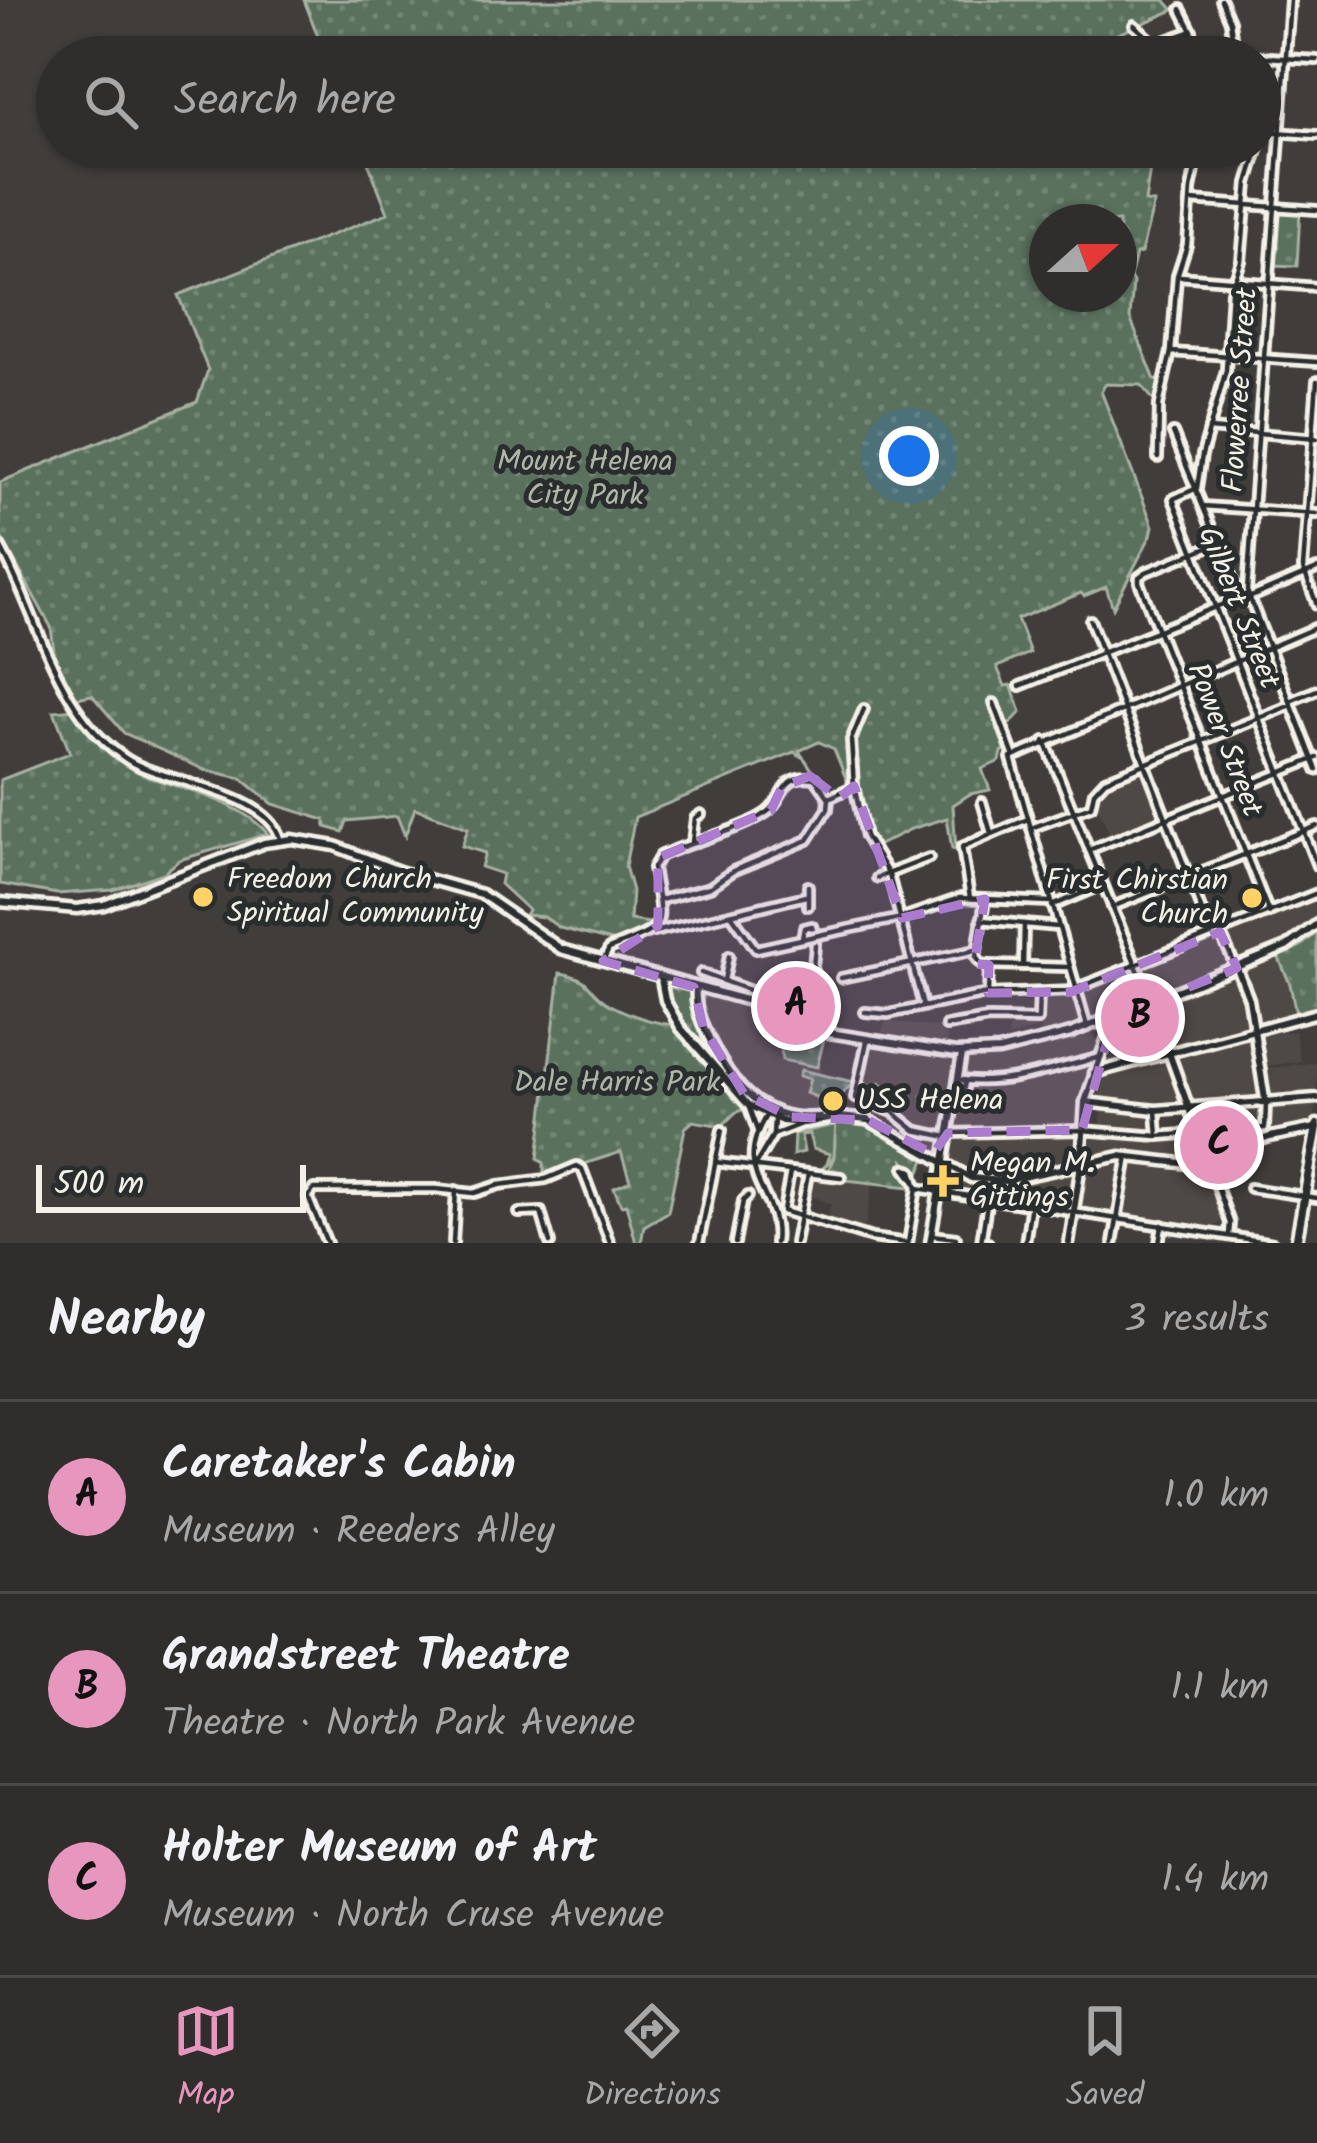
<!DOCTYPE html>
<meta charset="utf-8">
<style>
:root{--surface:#302e2c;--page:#3c3a38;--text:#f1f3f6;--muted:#a8a8a9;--line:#4b4a48;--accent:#e797bd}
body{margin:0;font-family:Kalam,sans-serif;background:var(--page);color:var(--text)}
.compass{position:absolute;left:1029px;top:204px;width:108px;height:108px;border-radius:50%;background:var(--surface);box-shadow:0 3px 9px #0004;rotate:69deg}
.scale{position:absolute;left:36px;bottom:30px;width:270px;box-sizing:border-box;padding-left:12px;border:6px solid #f4f1e8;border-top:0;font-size:33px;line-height:42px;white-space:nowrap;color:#f4f1e8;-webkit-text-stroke:9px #2a2d2e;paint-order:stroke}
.you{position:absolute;left:909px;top:456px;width:42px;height:42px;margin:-30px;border:9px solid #fff;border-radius:50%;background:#1a73e8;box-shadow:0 0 0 18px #1a73e833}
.badge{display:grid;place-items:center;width:78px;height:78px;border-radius:50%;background:var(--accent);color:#111;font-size:39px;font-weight:700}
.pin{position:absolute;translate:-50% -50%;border:6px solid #fff;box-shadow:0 3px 12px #0006}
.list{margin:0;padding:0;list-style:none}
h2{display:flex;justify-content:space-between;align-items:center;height:156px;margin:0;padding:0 48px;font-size:51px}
h2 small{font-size:39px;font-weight:400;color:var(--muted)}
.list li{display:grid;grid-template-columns:78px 1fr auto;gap:36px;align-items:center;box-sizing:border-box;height:192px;padding:0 48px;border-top:3px solid var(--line)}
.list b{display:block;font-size:45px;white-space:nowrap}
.list p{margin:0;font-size:39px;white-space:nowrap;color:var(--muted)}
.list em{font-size:39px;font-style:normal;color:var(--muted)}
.icon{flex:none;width:66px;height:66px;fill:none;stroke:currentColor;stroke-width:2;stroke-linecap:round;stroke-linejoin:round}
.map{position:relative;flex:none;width:1317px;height:1243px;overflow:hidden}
.search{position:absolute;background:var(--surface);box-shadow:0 3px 9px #0004;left:36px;right:36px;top:36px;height:132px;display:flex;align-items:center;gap:30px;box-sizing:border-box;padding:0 42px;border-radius:66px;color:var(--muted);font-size:45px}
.sheet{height:732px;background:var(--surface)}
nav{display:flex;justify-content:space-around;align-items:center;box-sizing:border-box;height:168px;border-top:3px solid var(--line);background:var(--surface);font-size:33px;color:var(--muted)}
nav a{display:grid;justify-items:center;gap:6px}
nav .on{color:var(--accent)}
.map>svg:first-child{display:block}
</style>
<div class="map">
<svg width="1317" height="1243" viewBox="0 0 1317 1243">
<defs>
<pattern id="grass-tufts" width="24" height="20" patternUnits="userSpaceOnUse" patternTransform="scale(3)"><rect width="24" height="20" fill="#5a715d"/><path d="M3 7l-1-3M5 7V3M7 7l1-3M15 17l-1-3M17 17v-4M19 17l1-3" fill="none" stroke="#728674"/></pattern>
<pattern id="park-dots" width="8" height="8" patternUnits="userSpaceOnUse" patternTransform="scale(3)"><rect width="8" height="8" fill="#5a715d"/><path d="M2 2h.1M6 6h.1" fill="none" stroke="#728674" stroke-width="1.8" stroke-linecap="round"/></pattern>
</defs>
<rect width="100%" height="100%" fill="#403d3b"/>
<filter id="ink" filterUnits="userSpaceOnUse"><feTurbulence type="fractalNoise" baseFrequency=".00833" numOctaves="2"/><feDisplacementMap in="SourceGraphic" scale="24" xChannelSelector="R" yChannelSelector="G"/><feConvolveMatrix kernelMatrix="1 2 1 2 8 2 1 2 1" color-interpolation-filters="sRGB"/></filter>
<g filter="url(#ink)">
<g fill="#4f4844">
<polygon points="1143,767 1161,817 1111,837 1097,804 1099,793 1109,781"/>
<polygon points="1317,896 1317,920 1310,925 1289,942 1237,963 1224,934"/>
<polygon points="1215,937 1221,939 1233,965 1154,999 1141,965"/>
<polygon points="1278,956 1290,984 1296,1016 1257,1026 1242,973"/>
<polygon points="1131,968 1143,1002 1090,1022 1081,987"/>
<polygon points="1237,974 1250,1028 1173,1049 1156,1005"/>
<polygon points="1073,993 1081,1026 1043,1037 1040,1027 1008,1038 1010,1023 1033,1017 1032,994"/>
<polygon points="703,995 756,1007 787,1024 781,1048 783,1060 821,1068 818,1089 822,1109 793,1113 768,1106 751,1095 733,1077 705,1026 697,1002"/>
<polygon points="1148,1010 1165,1051 1102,1068 1119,1020"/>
<polygon points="885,1021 941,1028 941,1034 947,1035 946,1047 881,1037"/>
<polygon points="1284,1026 1285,1032 1295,1031 1300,1061 1262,1067 1257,1035"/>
<polygon points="1093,1034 1101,1044 1080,1097 1078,1126 955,1130 959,1104 968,1086 964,1076 967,1060 1017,1055"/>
<polygon points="1250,1035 1262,1095 1192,1104 1176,1054"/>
<polygon points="872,1046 956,1058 942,1149 936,1150 885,1117 858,1107 862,1073"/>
<polygon points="1168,1057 1184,1105 1152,1108 1090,1099 1088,1096 1096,1075"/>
<polygon points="1317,1062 1317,1094 1268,1093 1263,1069"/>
<polygon points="1315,1102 1315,1122 1269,1132 1269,1104"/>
<polygon points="1263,1103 1265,1125 1202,1128 1195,1110"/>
<polygon points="1102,1107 1154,1113 1154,1132 1101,1127"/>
<polygon points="1079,1132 1079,1155 1074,1160 1001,1175 974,1172 951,1161 954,1135"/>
<polygon points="1088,1133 1157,1138 1195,1135 1203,1155 1178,1159 1120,1151 1089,1157"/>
<polygon points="1113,1161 1123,1162 1115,1213 1079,1208 1084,1168"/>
<polygon points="1130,1164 1170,1170 1206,1167 1222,1215 1220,1224 1212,1227 1122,1214"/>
<polygon points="1067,1171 1074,1173 1076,1179 1071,1206 945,1185 947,1179 953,1176 995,1184"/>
<polygon points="810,1177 873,1183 864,1232 826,1220 831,1204 806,1194"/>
</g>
<polygon fill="url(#grass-tufts)" stroke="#a7b1a2" stroke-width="3" points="835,1121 841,1121 844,1126 874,1182 827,1173 831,1171 832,1159 819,1172 827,1164 830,1154 813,1149 809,1134 801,1135 804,1152 793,1155 794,1134 834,1125"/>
<g fill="url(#park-dots)" stroke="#a7b1a2" stroke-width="3" fill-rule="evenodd">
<polygon points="304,0 1165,0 1174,10 1090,46 1098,57 326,57"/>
<path d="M362,147L1153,148L1145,202L1154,203L1141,253L1136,254L1130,277L1133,282L1130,318L1155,380L1161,379L1156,403L1141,385L1106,384L1101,391L1153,526L1151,535L1113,608L1106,587L1084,596L1081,593L1017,619L1030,653L997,667L1005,686L1011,685L1021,712L1008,726L1016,747L1002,752L1000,761L982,769L990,790L970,794L953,805L956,850L952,849L947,818L911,829L873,848L867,838L857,777L849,786L834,749L819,742L799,751L814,773L805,759L794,752L635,817L625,866L632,891L630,920L655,924L639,936L615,942L560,928L544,917L525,915L528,910L500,884L502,874L481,867L485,853L462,846L468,828L415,808L405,836L397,816L347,821L343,832L326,827L325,820L273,804L241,778L205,770L124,733L92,695L76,698L55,660L51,627L0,535V482L197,402L208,370L178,295L388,213ZM1047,222H1119V294H1047Z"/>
<polygon points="1279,210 1300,211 1297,266 1274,265"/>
<path d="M75,709C92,735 113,761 142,774C184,792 237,798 268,834L179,860L164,873L113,890L57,894L0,884V780L70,753L54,711Z"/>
<polygon points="1317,932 1317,1009 1296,1014 1290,984 1278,956 1301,946"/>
<path d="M560,973C595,979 584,989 609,1004C625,1013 659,1026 676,1024L747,1108L735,1113L722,1126L693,1121L685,1128L668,1212L644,1226L641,1243H636L626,1204L621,1205L614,1188L630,1181L621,1152L544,1177V1163L538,1158Z"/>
<polygon points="665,986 691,992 713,1050 703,1038 694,1044 673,1012"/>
<polygon points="787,1024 824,1039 817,1067 782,1060 781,1048"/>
<polygon points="801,1070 854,1082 839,1097 824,1096 832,1111 824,1111 816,1097 806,1093 810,1079 799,1076"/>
<polygon points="836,1121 874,1128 925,1160 916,1181 913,1168 904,1161 910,1187 845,1180 845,1175 827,1173 834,1157"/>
</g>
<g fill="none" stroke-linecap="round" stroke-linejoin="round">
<g stroke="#8d9e9c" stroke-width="3">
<polyline points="879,1083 892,1088"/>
<polyline points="865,1084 871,1086"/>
<polyline points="922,1096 932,1098"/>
<polyline points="930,1102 939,1104"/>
</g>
<defs>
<g id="minor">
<polyline points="1221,0 1230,21 1234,52"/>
<polyline points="1290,0 1247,591 1317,770"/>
<polyline points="1181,9 1192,31 1196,57"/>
<polyline points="1134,25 1156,44 1154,57"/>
<polyline points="1158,43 1192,31"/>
<polyline points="1234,55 1317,60"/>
<polyline points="1260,131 1317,135"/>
<polyline points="1260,143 1281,100"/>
<polyline points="1259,147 1248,183 1241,261 1231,291 1226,370 1202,455 1197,488 1173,499 1317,866"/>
<polyline points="1191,201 1317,210"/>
<polyline points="1179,276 1317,287"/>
<polyline points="1171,352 1317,362"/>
<polyline points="1317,381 1303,568 1317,605"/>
<polyline points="1209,429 1317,438"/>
<polyline points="1173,433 1240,598"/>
<polyline points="1158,458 1159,405 1171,352 1177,276 1187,245 1191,189 1200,147"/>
<polyline points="1203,506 1317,514"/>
<polyline points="1218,543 1146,572 1139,577 1139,582 1269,913"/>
<path d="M0,546C39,616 56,714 128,760C164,783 269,792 280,839"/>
<polyline points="1251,597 1317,569"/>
<polyline points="1090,620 1211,935"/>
<polyline points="1020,686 1248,594"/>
<polyline points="1290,701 1317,690"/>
<polyline points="994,703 1013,754"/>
<polyline points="1045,741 1151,1002"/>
<polyline points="854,786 865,836 889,875 923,1006"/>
<polyline points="829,798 854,786 851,740 864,709"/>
<polyline points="982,802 991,833"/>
<polyline points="1031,828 1091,806 1094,792 1105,780 1289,706"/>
<polyline points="692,842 695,818 701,814"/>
<polyline points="1089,850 1317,758"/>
<polyline points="877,878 929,858"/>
<polyline points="970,898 962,847 1028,819"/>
<polyline points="985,899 976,957 981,964 989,965"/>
<polyline points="660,900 710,887 733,871 808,840 828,809 829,798"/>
<polyline points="808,906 808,886"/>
<polyline points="1052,906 1102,885"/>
<polyline points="1112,907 1317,826"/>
<polyline points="731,914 756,949 806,938"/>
<polyline points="981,920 1058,927"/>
<polyline points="654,932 806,896"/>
<polyline points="1220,932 1235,965"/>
<polyline points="824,934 902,918 960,898 1051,902"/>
<path d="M802,938L804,928L812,926C821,948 806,969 817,990"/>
<path d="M603,961L609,949C667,925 664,933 653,868L660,856C692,841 739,831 766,813C786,799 779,772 815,778L829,798"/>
<polyline points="989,965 1068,967"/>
<polyline points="1023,966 1024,924"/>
<polyline points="701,973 765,996 789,1010"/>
<polyline points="841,978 976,950"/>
<polyline points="724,980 729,956"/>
<polyline points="1077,988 1317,893"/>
<polyline points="988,994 989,965"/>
<polyline points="865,1012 888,1014 987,994 1076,991"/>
<polyline points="946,1026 988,1019 1038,1020 1039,993"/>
<polyline points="1087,1026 1011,758 1317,627"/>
<polyline points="867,1041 855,1098 893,1112 915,1130 948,1137"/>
<path d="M960,1080C1009,1086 1054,1068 1101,1057"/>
<polyline points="954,1101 962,1097 965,1082"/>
<polyline points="748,1105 758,1133"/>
<polyline points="1156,1112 1158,1136"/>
<path d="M767,1114C728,1176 782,1193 775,1243"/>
<polyline points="949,1133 1082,1130 1158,1136 1265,1128 1266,1103"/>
<polyline points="773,1135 801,1124"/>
<polyline points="1208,1161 1230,1223 1229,1235"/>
<polyline points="715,1162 841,1177"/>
<polyline points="754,1167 773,1135 774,1119"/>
<polyline points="790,1172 783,1211 872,1238 908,1243"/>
<polyline points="917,1188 1273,1243"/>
<polyline points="1250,1188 1317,1198"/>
<polyline points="519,1213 541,1212 550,1243"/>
<polyline points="932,1235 956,1238"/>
<polyline points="327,1243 308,1197 314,1189 436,1189 474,1193 499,1185 546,1179 577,1166 582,1169 610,1243"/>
<polyline points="453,1243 456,1190"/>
<polyline points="699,1243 722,1130"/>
<polyline points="735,1243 743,1201 748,1196"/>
<polyline points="795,1243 808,1174"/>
<polyline points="908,1243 917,1188 912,1171 905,1168 915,1182"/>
<polyline points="988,1243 981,1242 988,1197"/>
<polyline points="1025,1243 1031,1204"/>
<polyline points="1113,1243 1128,1156"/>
<polyline points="1159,1243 1162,1225"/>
</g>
<g id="tertiary">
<polyline points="0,902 77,909 104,905 264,843 292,839 335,846 399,871 481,894 561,949 756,1003 817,1031 956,1053 999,1051 1071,1033 1286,947 1317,924"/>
<polyline points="1237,968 1249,999 1265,1099"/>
<polyline points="661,979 665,1000 680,1027 748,1105 782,1121 804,1123 840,1117 868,1120 971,1178 1004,1181 1120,1156 1190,1164 1270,1137 1315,1128 1317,1124"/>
<path d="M696,988C694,1008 702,1024 711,1042C734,1088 763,1122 819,1117"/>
<polyline points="1151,1003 1208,1161"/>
<polyline points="1094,1073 1317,1013"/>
<polyline points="1085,1102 1156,1110 1317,1098"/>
<polyline points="930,1243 962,1054"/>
<polyline points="1069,1243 1081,1164 1085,1102 1114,1017"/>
</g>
<polyline id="secondary" points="1296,1243 1317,1127"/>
</defs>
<use href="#minor" stroke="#f4f1e8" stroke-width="14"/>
<use href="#tertiary" stroke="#f4f1e8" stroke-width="15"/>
<use href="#secondary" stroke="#f4f1e8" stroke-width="16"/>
<use href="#minor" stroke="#2a2d2e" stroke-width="4.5"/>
<use href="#tertiary" stroke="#2a2d2e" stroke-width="6"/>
<use href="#secondary" stroke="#2a2d2e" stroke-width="8"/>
<defs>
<polyline id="minor-bridge" points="806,938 824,934"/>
</defs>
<use href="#minor-bridge" stroke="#f4f1e8" stroke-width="14" stroke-linecap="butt"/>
<use href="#minor-bridge" stroke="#2a2d2e" stroke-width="4.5"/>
</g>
</g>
<path fill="#ab7bcf" fill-opacity="0.2" stroke="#ab7bcf" stroke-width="9" stroke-dasharray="24 15" stroke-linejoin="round" d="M810,776L839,798L854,786L902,918L985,899L974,964L989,965L988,993L1071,992L1220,932L1237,968L1114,1017L1082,1130L948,1133L933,1154L868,1120L790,1117L744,1094L703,1027L694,987L603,961L658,926V858L771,810L782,787Z"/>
<g fill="#ffd166" stroke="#2a2d2e" stroke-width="4.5">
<circle cx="203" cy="897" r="12"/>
<circle cx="1252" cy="898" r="12"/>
<circle cx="833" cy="1101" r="12"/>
<path d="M937 1163h12v12h12v12h-12v12h-12v-12h-12v-12h12z"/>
</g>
<g text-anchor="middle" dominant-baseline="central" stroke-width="10" stroke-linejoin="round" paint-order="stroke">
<g font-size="30" fill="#f4f1e8" stroke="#2a2d2e">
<text transform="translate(1241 390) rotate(-86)">Flowerree Street</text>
<text transform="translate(1238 608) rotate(68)">Gilbert Street</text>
<text transform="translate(1224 740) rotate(69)">Power Street</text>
</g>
<g font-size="30" fill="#afb7a9" stroke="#2a2d2e">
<text x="585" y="462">Mount Helena<tspan x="585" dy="34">City Park</tspan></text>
<text x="617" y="1083">Dale Harris Park</text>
</g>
<g font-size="30" fill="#f4f1e8" stroke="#2a2d2e" text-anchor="start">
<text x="227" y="880">Freedom Church<tspan x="227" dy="34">Spiritual Community</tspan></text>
<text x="1228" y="881" text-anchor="end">First Chirstian<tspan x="1228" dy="34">Church</tspan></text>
<text x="857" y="1101">USS Helena</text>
<text x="970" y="1164">Megan M.<tspan x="970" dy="34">Gittings</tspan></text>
</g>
</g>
</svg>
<svg class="compass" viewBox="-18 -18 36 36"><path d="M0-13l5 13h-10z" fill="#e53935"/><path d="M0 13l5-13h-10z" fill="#a8a8a9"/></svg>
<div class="scale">500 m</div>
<div class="you"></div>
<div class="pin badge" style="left:796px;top:1006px">A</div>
<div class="pin badge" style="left:1140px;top:1018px">B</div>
<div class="pin badge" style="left:1219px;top:1145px">C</div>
<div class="search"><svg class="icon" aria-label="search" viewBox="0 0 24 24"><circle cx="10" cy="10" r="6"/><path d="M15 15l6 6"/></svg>Search here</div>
</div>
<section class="sheet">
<h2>Nearby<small>3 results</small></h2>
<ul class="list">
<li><span class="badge">A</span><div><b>Caretaker's Cabin</b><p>Museum · Reeders Alley</p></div><em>1.0 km</em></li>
<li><span class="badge">B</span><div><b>Grandstreet Theatre</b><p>Theatre · North Park Avenue</p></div><em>1.1 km</em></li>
<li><span class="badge">C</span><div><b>Holter Museum of Art</b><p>Museum · North Cruse Avenue</p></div><em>1.4 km</em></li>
</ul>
</section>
<nav>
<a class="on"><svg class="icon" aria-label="map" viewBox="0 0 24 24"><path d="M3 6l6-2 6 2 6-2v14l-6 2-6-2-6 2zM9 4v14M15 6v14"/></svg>Map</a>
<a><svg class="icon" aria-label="directions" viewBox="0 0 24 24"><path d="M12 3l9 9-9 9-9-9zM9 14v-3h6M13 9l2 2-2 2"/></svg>Directions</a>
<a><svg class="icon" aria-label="saved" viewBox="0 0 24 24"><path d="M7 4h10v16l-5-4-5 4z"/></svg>Saved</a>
</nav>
